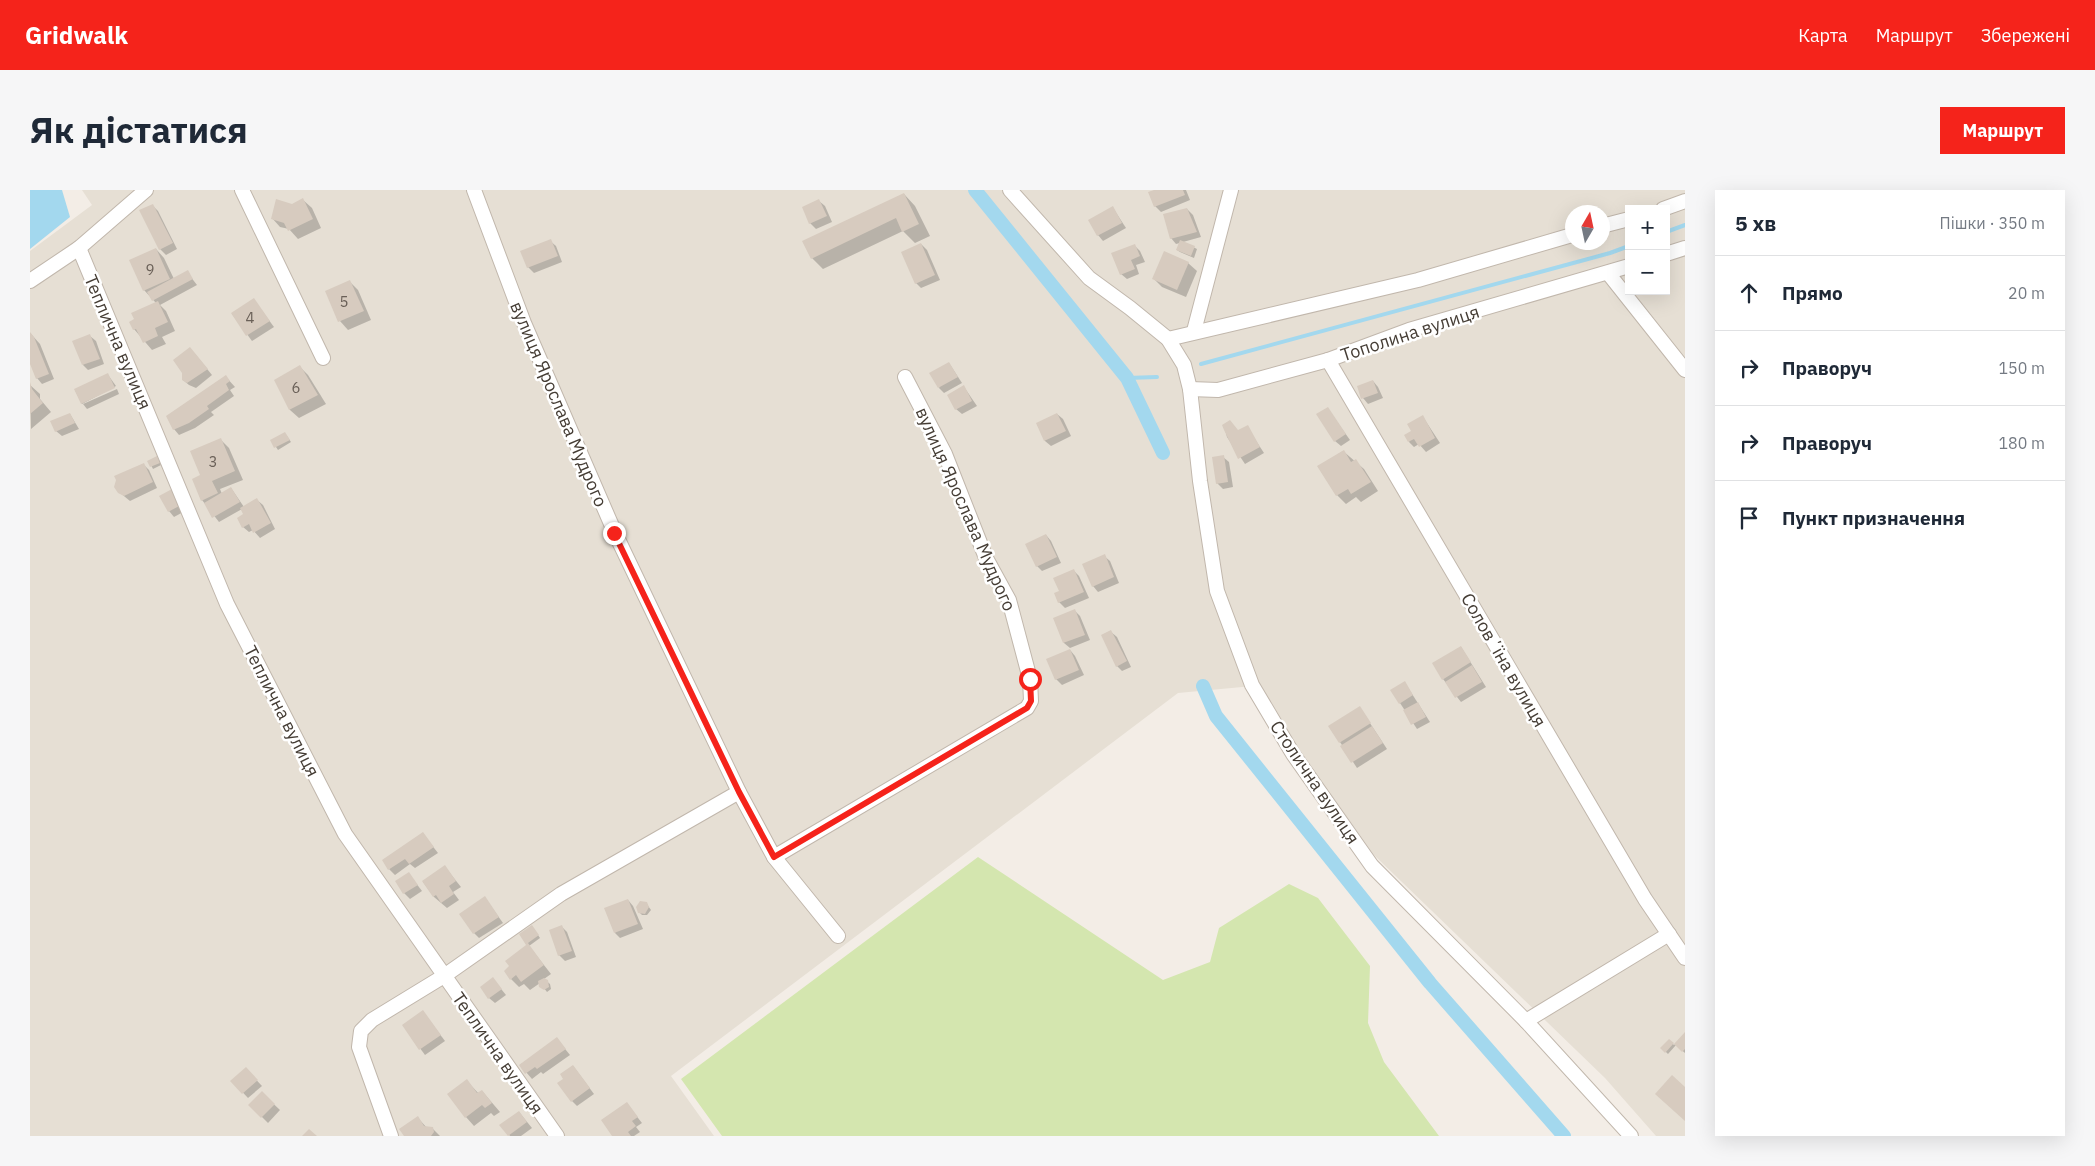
<!DOCTYPE html>
<html lang="uk">
<meta charset="utf-8">
<style>
:root{--surface:#fff;--page:#f6f6f7;--text:#1f2937;--muted:#747a83;--line:#e0e1e3;--accent:#f5231b}
body{margin:0;font-family:"IBM Plex Sans",sans-serif;background:var(--page);color:var(--text)}
.controls{position:absolute;right:15px;top:15px;display:grid;overflow:hidden;border-radius:0px;box-shadow:0 5px 20px #0002}
.controls button{width:45px;height:45px;display:grid;place-items:center;padding:0;border:0;border-bottom:1px solid var(--line);background:var(--surface);color:var(--text);font:25px sans-serif}
.compass{position:absolute;left:1535px;top:15px;width:45px;height:45px;border-radius:50%;background:var(--surface);box-shadow:0 5px 20px #0002;rotate:9deg}
.stop{position:absolute;width:15px;height:15px;margin:-11px;border:4px solid #f5231b;border-radius:50%;background:#fff}
.stop.end{background:#f5231b;border-color:#fff;box-shadow:0 1px 5px #0008}
.list{margin:0;padding:0;list-style:none}
h2{display:flex;justify-content:space-between;align-items:center;height:65px;margin:0;padding:0 20px;font-size:21px}
h2 small{font-size:16px;font-weight:400;color:var(--muted)}
.list li{display:grid;grid-template-columns:32px 1fr auto;gap:15px;align-items:center;box-sizing:border-box;height:75px;padding:0 20px;border-top:1px solid var(--line)}
.list b{display:block;font-size:19px;white-space:nowrap}
.list em{font-size:16px;font-style:normal;color:var(--muted)}
.icon{flex:none;width:28px;height:28px;fill:none;stroke:currentColor;stroke-width:2;stroke-linecap:round;stroke-linejoin:round}
.map{position:relative;flex:none;width:1655px;height:946px;overflow:hidden;border-radius:0px}
header{display:flex;align-items:center;gap:30px;box-sizing:border-box;height:70px;padding:0 25px;background:var(--accent);color:#fff}
header strong{font-size:24px}
nav{display:flex;gap:28px;margin-inline-start:auto;font-size:18px}
.intro{display:flex;align-items:center;justify-content:space-between;box-sizing:border-box;height:120px;padding:0 30px}
h1{margin:0;font-size:35px}
.button{padding:12px 22px;border-radius:0px;background:var(--accent);color:#fff;font-size:18px;font-weight:700}
main{display:flex;gap:30px;padding:0 30px}
aside{flex:1;background:var(--surface);border-radius:0px;box-shadow:0 5px 20px #0002}
.map>svg:first-child{display:block}
</style>
<header>
<strong>Gridwalk</strong>
<nav><a>Карта</a><a>Маршрут</a><a>Збережені</a></nav>
</header>
<div class="intro"><h1>Як дістатися</h1><a class="button">Маршрут</a></div>
<main>
<div class="map">
<svg width="1655" height="946" viewBox="0 0 1655 946">
<rect width="100%" height="100%" fill="#f3ede6"/>
<path fill="#e6dfd4" fill-rule="evenodd" d="M52,0H1655V946H1626L1575,888L1344,665L1223,496L1148,503L641,886L684,946H0V61L62,15ZM1599,19H1636V101H1599ZM1542,22H1572V52H1542Z"/>
<polygon fill="#d4e6af" points="948,667 1133,790 1180,772 1189,738 1259,694 1288,708 1340,776 1338,833 1354,872 1409,946 692,946 651,889"/>
<polygon fill="#a3d8ee" points="0,0 32,0 40,27 0,59"/>
<g fill="#0003">
<polygon points="1128,0 1156,0 1160,10 1131,22 1125,16"/>
<polygon points="874,4 885,16 900,46 885,53 873,41 793,79 782,68"/>
<polygon points="273,10 282,18 291,38 268,49 259,39 250,37 242,28"/>
<polygon points="789,11 795,16 802,32 786,39 780,33"/>
<polygon points="122,15 128,21 147,59 136,65 130,59"/>
<polygon points="1083,18 1096,38 1073,51 1068,45"/>
<polygon points="1157,19 1163,25 1171,47 1153,52 1167,59 1164,68 1150,62 1147,60 1150,53 1146,54 1141,48"/>
<polygon points="520,51 526,56 532,72 504,83 498,77"/>
<polygon points="891,54 897,60 910,90 891,98 886,93"/>
<polygon points="1104,55 1110,61 1115,72 1106,75 1109,84 1097,89 1091,84"/>
<polygon points="126,59 134,68 144,89 157,82 167,95 130,115 136,121 145,141 132,147 136,154 122,160 104,139 126,113 114,100"/>
<polygon points="1158,73 1167,81 1156,107 1132,97 1124,89"/>
<polygon points="320,92 328,100 341,130 318,140 310,131"/>
<polygon points="224,110 244,137 222,151 202,124"/>
<polygon points="0,143 10,154 24,189 12,194 7,188 0,171"/>
<polygon points="60,146 66,151 74,174 58,180 53,175"/>
<polygon points="165,164 182,185 166,198 159,195 153,190"/>
<polygon points="919,173 932,193 914,203 909,198"/>
<polygon points="270,177 278,185 296,214 269,228 260,220 246,190"/>
<polygon points="78,185 86,196 52,214 45,200"/>
<polygon points="196,187 205,197 200,200 204,206 181,222 184,225 165,238 149,245 144,239"/>
<polygon points="1343,191 1348,197 1353,208 1338,214 1333,208"/>
<polygon points="0,195 10,204 10,209 21,222 1,239"/>
<polygon points="934,197 947,216 932,224 926,219"/>
<polygon points="87,199 89,204 57,219 53,214"/>
<polygon points="1297,218 1320,250 1311,256 1305,251"/>
<polygon points="40,224 49,239 32,246 26,241"/>
<polygon points="1027,224 1033,229 1041,246 1021,256 1015,251 1007,234"/>
<polygon points="1393,227 1410,253 1396,262 1389,254 1384,257 1379,252 1382,242"/>
<polygon points="1194,235 1209,241 1217,237 1234,263 1215,274 1197,247"/>
<polygon points="257,246 261,252 248,260 242,251"/>
<polygon points="191,250 199,258 213,290 190,299 192,304 201,298 214,317 227,310 233,315 245,339 230,348 223,340 219,342 213,337 215,325 212,319 189,332 172,310 172,286"/>
<polygon points="1313,261 1334,279 1348,301 1331,312 1326,307 1316,314 1307,305 1289,277"/>
<polygon points="1193,267 1199,272 1203,297 1193,299 1187,293"/>
<polygon points="127,268 131,275 123,279 119,271"/>
<polygon points="113,274 119,280 127,298 100,311 89,302 88,290"/>
<polygon points="142,300 155,321 144,327 139,321"/>
<polygon points="1016,345 1021,351 1031,373 1012,381 1007,376"/>
<polygon points="1074,366 1080,371 1089,393 1068,402 1063,396"/>
<polygon points="1044,381 1049,386 1059,408 1035,418 1029,412 1030,401"/>
<polygon points="1045,421 1050,426 1060,450 1040,458 1034,453 1025,428"/>
<polygon points="1081,442 1087,447 1101,477 1092,481 1087,476"/>
<polygon points="1431,457 1456,497 1431,512 1413,489"/>
<polygon points="1040,460 1045,466 1054,485 1032,495 1026,489"/>
<polygon points="1375,493 1400,532 1387,539 1370,513"/>
<polygon points="1330,518 1357,559 1327,578 1310,552"/>
<polygon points="393,644 408,663 385,678 380,674 365,685 359,679"/>
<polygon points="415,677 431,697 423,702 429,710 417,718 404,707 393,692"/>
<polygon points="379,684 392,701 380,709 374,703"/>
<polygon points="455,708 473,733 449,748 444,743"/>
<polygon points="598,710 603,716 613,739 590,748 585,743"/>
<polygon points="616,713 621,720 617,725 612,725 609,722"/>
<polygon points="532,737 537,742 546,767 535,771 529,765"/>
<polygon points="504,739 510,748 499,756 521,784 514,789 520,794 521,799 517,802 510,793 500,800 494,794 489,797 481,789"/>
<polygon points="463,789 476,805 465,813 459,808"/>
<polygon points="393,822 415,851 395,865 373,835"/>
<polygon points="1655,844 1655,863 1646,855 1638,864 1632,858 1639,850 1644,855"/>
<polygon points="527,849 540,865 513,884 511,882 502,889 490,875"/>
<polygon points="543,876 564,904 547,916 542,911 535,889"/>
<polygon points="216,879 232,896 218,908 202,891"/>
<polygon points="437,891 449,904 452,901 470,922 464,926 461,923 444,936 436,927"/>
<polygon points="232,903 250,920 238,933 220,915"/>
<polygon points="597,914 612,933 606,937 610,942 604,946 584,946"/>
<polygon points="489,922 502,938 491,946 480,946 471,935"/>
<polygon points="388,928 397,938 402,938 410,946 376,946"/>
</g>
<g fill="none" stroke-linecap="round" stroke-linejoin="round">
<g stroke="#a3d8ee" stroke-width="4">
<polyline points="1636,42 1655,35"/>
<polyline points="1171,174 1580,63 1599,56"/>
<polyline points="1097,188 1127,187"/>
</g>
<g stroke="#a3d8ee" stroke-width="14">
<polyline points="945,0 1097,188 1133,263"/>
<polyline points="1173,496 1186,526 1400,793 1534,946"/>
</g>
</g>
<g fill="#d7cbbf">
<polygon points="1124,0 1153,0 1155,5 1124,17 1118,2"/>
<polygon points="874,3 889,34 872,42 866,28 781,69 772,51"/>
<polygon points="273,8 283,29 258,41 254,33 241,29 246,9 262,14"/>
<polygon points="789,9 797,26 779,34 772,17"/>
<polygon points="123,14 143,53 129,60 109,20"/>
<polygon points="1083,16 1092,33 1067,46 1058,30"/>
<polygon points="1157,18 1167,42 1140,49 1133,24"/>
<polygon points="521,49 528,66 497,78 490,61"/>
<polygon points="1150,50 1165,56 1161,66 1146,60"/>
<polygon points="891,53 905,85 885,94 871,62"/>
<polygon points="1105,54 1110,66 1101,70 1105,79 1090,85 1081,63"/>
<polygon points="126,58 140,89 113,101 99,70"/>
<polygon points="1134,61 1159,72 1147,100 1122,89"/>
<polygon points="158,80 163,89 122,111 117,102"/>
<polygon points="320,90 334,121 308,132 295,101"/>
<polygon points="224,108 240,131 216,146 201,123"/>
<polygon points="128,111 138,132 125,138 128,146 113,153 106,139 103,140 99,132 104,129 101,123"/>
<polygon points="0,142 4,147 19,184 6,189 0,174"/>
<polygon points="60,144 70,169 52,175 42,151"/>
<polygon points="160,157 178,179 157,193 152,190 152,183 143,170"/>
<polygon points="919,172 928,187 908,198 899,183"/>
<polygon points="270,175 288,205 259,220 244,190"/>
<polygon points="78,183 85,198 51,214 44,199"/>
<polygon points="196,185 200,191 196,194 199,200 177,216 179,219 159,233 143,240 136,226"/>
<polygon points="1343,190 1348,203 1331,209 1327,196"/>
<polygon points="0,192 2,199 13,213 0,224"/>
<polygon points="934,195 942,211 925,220 917,205"/>
<polygon points="1298,217 1316,244 1304,252 1286,224"/>
<polygon points="40,223 45,233 25,242 20,231"/>
<polygon points="1027,223 1036,241 1014,251 1006,233"/>
<polygon points="1393,225 1405,248 1389,257 1384,249 1378,252 1374,245 1381,241 1377,234"/>
<polygon points="1200,230 1208,240 1218,235 1230,257 1208,269 1194,240 1192,235"/>
<polygon points="255,242 260,250 244,258 240,250"/>
<polygon points="191,248 205,281 182,291 188,303 171,311 162,289 170,285 160,261"/>
<polygon points="1314,260 1321,272 1326,269 1341,292 1321,304 1318,299 1306,306 1287,276"/>
<polygon points="1194,265 1198,292 1186,294 1182,267"/>
<polygon points="127,266 130,273 120,277 117,271"/>
<polygon points="114,273 123,292 94,306 88,303 84,297 86,290 84,286"/>
<polygon points="201,297 210,312 182,328 174,313"/>
<polygon points="142,299 151,315 138,322 129,306"/>
<polygon points="227,308 241,333 223,343 219,334 212,338 207,328 213,324 210,318"/>
<polygon points="1016,344 1027,367 1006,377 995,354"/>
<polygon points="1075,364 1084,387 1062,397 1052,374"/>
<polygon points="1044,379 1054,402 1028,413 1024,403 1029,401 1023,388"/>
<polygon points="1045,419 1055,445 1033,453 1023,428"/>
<polygon points="1081,440 1097,471 1086,477 1071,445"/>
<polygon points="1431,456 1441,472 1412,490 1402,473"/>
<polygon points="1040,459 1049,480 1025,490 1016,469"/>
<polygon points="1442,475 1452,492 1425,508 1415,492"/>
<polygon points="1375,491 1383,505 1369,514 1360,500"/>
<polygon points="1388,512 1396,527 1381,535 1373,520"/>
<polygon points="1330,516 1341,533 1309,553 1298,536"/>
<polygon points="1342,536 1353,553 1321,573 1310,556"/>
<polygon points="393,642 404,657 379,674 375,669 358,680 352,670"/>
<polygon points="415,675 426,691 419,696 424,704 411,713 406,705 403,707 392,691"/>
<polygon points="379,682 388,695 373,704 365,691"/>
<polygon points="455,706 469,727 443,744 429,724"/>
<polygon points="598,709 608,734 584,743 574,718"/>
<polygon points="610,711 617,712 619,717 615,724 608,723 606,717"/>
<polygon points="502,735 509,745 498,753 514,775 491,792 486,785 480,790 474,781 479,776 475,771 496,755 489,744"/>
<polygon points="532,735 542,761 528,766 519,740"/>
<polygon points="463,787 472,799 458,809 450,797"/>
<polygon points="514,788 518,790 519,797 514,800 509,797 508,791"/>
<polygon points="393,820 411,845 389,860 372,835"/>
<polygon points="1655,842 1655,859 1652,862 1644,854"/>
<polygon points="527,847 536,859 507,879 505,877 495,884 489,875"/>
<polygon points="1639,849 1644,853 1635,863 1630,858"/>
<polygon points="543,875 560,898 541,912 527,893 533,889 530,884"/>
<polygon points="216,877 228,890 212,904 200,891"/>
<polygon points="1642,885 1655,897 1655,931 1625,904"/>
<polygon points="437,889 447,903 452,900 462,913 455,918 452,915 435,928 417,904"/>
<polygon points="232,901 245,914 231,928 218,915"/>
<polygon points="597,912 608,927 602,931 606,936 598,942 601,946 582,946 571,930"/>
<polygon points="489,921 497,932 478,946 469,935"/>
<polygon points="388,926 394,936 403,937 404,942 401,946 374,946 369,939"/>
<polygon points="279,939 287,946 272,946"/>
</g>
<g fill="none" stroke-linecap="round" stroke-linejoin="round">
<defs>
<g id="street">
<polyline points="212,0 293,168"/>
<polyline points="444,0 494,133 585,343 709,602 744,667 808,746"/>
<polyline points="980,0 1059,88 1100,118 1138,149 1154,175 1160,199 1170,291 1187,401 1222,495 1263,564 1342,676 1496,831 1601,946"/>
<polyline points="1633,19 1655,11"/>
<polyline points="1572,36 1599,29"/>
<polyline points="49,58 197,414 315,644 527,946"/>
<polyline points="1636,64 1655,58"/>
<polyline points="1578,83 1655,180"/>
<polyline points="0,91 49,58 116,0"/>
<polyline points="1164,141 1201,0"/>
<polyline points="1138,149 1388,90 1542,45"/>
<polyline points="1298,170 1615,709 1655,768"/>
<polyline points="1160,199 1188,200 1298,170 1379,140 1599,76"/>
<polyline points="744,667 997,518 1001,511 1000,489 979,410 956,368 915,264 875,187"/>
<polyline points="1496,831 1639,744"/>
<polyline points="361,946 329,857 331,841 342,830 414,786 531,704 709,602"/>
</g>
</defs>
<use href="#street" stroke="#c1b7ac" stroke-width="16"/>
<use href="#street" stroke="#fff" stroke-width="14"/>
</g>
<g fill="none" stroke-linecap="round" stroke-linejoin="round">
<polyline stroke="#f5231b" stroke-width="6" points="584,343 709,602 744,667 997,518 1001,511 1000,489"/>
</g>
<g text-anchor="middle" dominant-baseline="central" stroke-width="5" stroke-linejoin="round" paint-order="stroke">
<g font-size="15" fill="#6a6058">
<text x="120" y="79">9</text>
<text x="314" y="111">5</text>
<text x="220" y="127">4</text>
<text x="266" y="197">6</text>
<text x="183" y="271">3</text>
</g>
<g font-size="18" fill="#453d35" stroke="#fff">
<text transform="translate(1380 143) rotate(-18)">Тополина вулиця</text>
<text transform="translate(88 152) rotate(67)">Теплична вулиця</text>
<text transform="translate(529 214) rotate(67)">вулиця Ярослава Мудрого</text>
<text transform="translate(936 319) rotate(66)">вулиця Ярослава Мудрого</text>
<text transform="translate(1474 470) rotate(60)">Соловʼїна вулиця</text>
<text transform="translate(252 521) rotate(63)">Теплична вулиця</text>
<text transform="translate(1285 592) rotate(56)">Столична вулиця</text>
<text transform="translate(468 863) rotate(55)">Теплична вулиця</text>
</g>
</g>
</svg>
<div class="controls">
<button>+</button>
<button>−</button>
</div>
<svg class="compass" viewBox="-18 -18 36 36"><path d="M0-13l5 13h-10z" fill="#e53935"/><path d="M0 13l5-13h-10z" fill="#747a83"/></svg>
<div class="stop" style="left:1000px;top:489px"></div>
<div class="stop end" style="left:584px;top:343px"></div>
</div>
<aside>
<h2>5 хв<small>Пішки · 350 m</small></h2>
<ul class="list">
<li><svg class="icon" aria-label="ahead" viewBox="0 0 24 24"><path d="M12 20V5M6 11l6-6 6 6"/></svg><div><b>Прямо</b></div><em>20 m</em></li>
<li><svg class="icon" aria-label="right" viewBox="0 0 24 24"><path d="M7 20v-9h11M14 6l5 5-5 5"/></svg><div><b>Праворуч</b></div><em>150 m</em></li>
<li><svg class="icon" aria-label="right" viewBox="0 0 24 24"><path d="M7 20v-9h11M14 6l5 5-5 5"/></svg><div><b>Праворуч</b></div><em>180 m</em></li>
<li><svg class="icon" aria-label="arrive" viewBox="0 0 24 24"><path d="M6 21V4h12l-3 4 3 4H6"/></svg><div><b>Пункт призначення</b></div></li>
</ul>
</aside>
</main>
